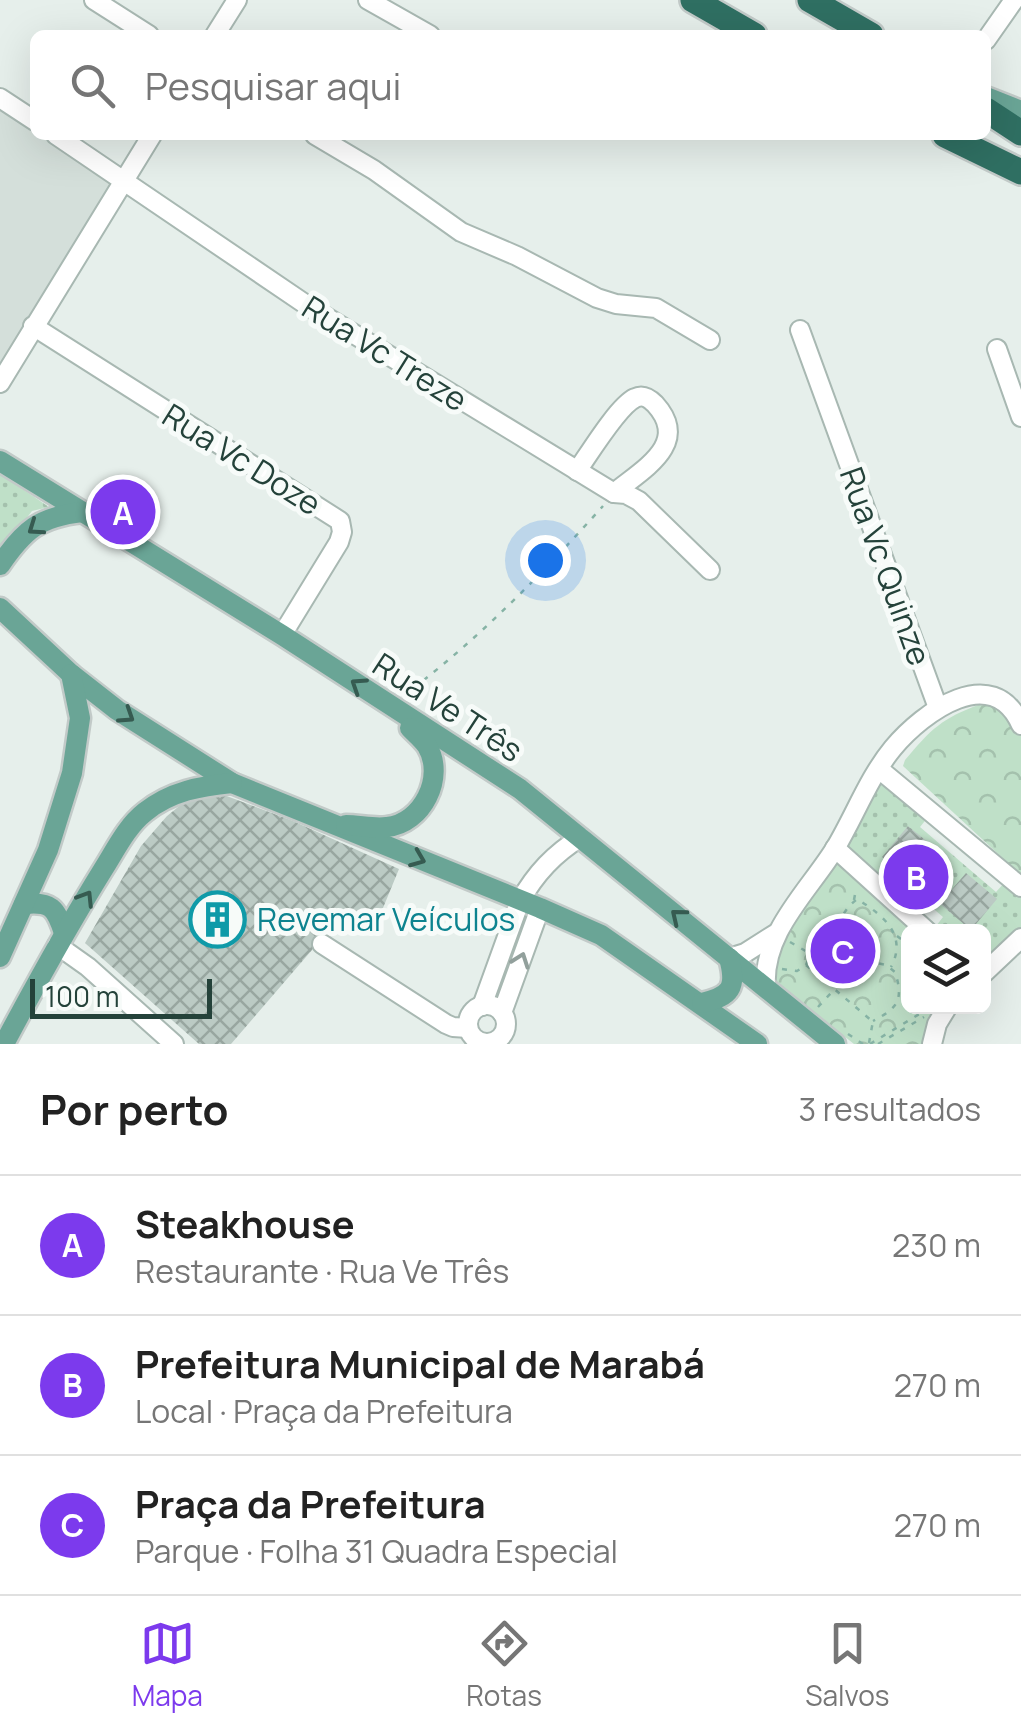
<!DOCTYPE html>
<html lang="pt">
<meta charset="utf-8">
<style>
:root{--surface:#fff;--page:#f6f6f6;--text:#222;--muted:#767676;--line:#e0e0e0;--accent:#7c3aed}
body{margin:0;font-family:Manrope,sans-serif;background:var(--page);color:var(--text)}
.controls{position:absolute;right:30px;bottom:30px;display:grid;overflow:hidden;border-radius:15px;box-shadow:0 10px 40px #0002}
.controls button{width:90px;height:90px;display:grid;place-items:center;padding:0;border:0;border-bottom:2px solid var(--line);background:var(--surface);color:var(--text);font:50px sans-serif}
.scale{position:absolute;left:30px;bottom:25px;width:182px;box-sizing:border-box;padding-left:10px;border:5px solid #24423a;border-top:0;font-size:28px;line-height:35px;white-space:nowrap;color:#24423a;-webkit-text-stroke:8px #f7fbf9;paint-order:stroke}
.you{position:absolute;left:545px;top:560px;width:35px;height:35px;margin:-25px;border:8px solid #fff;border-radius:50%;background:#1a73e8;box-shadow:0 0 0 15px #1a73e833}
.badge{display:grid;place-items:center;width:65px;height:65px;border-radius:50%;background:var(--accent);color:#fff;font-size:32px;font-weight:700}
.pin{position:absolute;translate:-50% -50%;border:5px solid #fff;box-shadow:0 2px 10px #0006}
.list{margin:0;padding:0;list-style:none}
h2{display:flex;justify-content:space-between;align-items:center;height:130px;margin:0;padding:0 40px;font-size:42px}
h2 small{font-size:32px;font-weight:400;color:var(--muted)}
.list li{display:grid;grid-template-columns:65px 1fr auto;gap:30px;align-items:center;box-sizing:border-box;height:140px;padding:0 40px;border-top:2px solid var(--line)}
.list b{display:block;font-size:38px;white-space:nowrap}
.list p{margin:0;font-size:32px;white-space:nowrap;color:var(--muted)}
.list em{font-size:32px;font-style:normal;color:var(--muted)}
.icon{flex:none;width:55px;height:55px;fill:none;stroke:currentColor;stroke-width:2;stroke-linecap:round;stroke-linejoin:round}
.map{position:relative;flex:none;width:1021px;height:1044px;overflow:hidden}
.search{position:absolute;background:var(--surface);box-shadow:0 10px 40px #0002;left:30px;right:30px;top:30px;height:110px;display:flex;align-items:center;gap:25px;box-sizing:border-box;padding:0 35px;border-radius:15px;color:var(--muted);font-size:38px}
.sheet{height:550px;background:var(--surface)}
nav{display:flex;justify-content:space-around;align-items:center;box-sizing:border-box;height:140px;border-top:2px solid var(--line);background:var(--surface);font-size:28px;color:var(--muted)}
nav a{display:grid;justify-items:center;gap:5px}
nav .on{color:var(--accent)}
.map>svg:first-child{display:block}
</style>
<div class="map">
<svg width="1021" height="1044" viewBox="0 0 1021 1044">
<defs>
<pattern id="grass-dots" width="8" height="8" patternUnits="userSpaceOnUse" patternTransform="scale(2.5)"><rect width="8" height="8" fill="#bfe0c8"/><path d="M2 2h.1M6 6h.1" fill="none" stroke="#a4c1ad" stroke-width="1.8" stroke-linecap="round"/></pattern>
<pattern id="park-crowns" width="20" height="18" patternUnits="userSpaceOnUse" patternTransform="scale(2.5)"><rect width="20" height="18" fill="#bfe0c8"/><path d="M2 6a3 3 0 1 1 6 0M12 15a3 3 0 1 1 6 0" fill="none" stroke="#a4c1ad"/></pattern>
<pattern id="building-cross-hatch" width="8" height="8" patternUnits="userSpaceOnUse" patternTransform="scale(2.5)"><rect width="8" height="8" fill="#bbcac4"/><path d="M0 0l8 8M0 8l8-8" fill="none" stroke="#98a6a0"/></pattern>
</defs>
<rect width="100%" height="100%" fill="#e6efeb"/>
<polygon fill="#d4dfda" points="0,102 35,121 35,135 56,135 123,180 0,384"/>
<g fill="url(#grass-dots)">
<polygon points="0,474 49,507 32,511 0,553"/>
<polygon points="884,781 928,817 920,827 996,892 1005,882 1021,893 1021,931 984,963 984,932 943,931 936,926 943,917 899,879 891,887 848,852 847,843 877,784"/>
</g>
<g fill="url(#park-crowns)">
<path d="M981,704H995L1011,711L1021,734V875L903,766L905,760C931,729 942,718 981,704Z"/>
<polygon points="838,863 844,863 856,878 914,931 908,932 908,1006 942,1007 929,1044 854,1044 775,981 775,955 825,871 829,866"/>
</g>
<g fill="url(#building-cross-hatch)">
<polygon points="193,795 224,795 293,821 399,869 376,925 343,914 231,1044 199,1044 85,943 141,846 167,816"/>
<polygon points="908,826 940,852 921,874 947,895 966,873 997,899 971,930 940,904 942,902 916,880 914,883 882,857"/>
</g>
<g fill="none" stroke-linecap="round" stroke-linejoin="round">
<defs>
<g id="minor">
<polyline points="94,0 149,35"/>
<polyline points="368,0 430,35"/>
<polyline points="215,35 237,0"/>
<polyline points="986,40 1014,0"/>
<polyline points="0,98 35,121"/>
<polyline points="56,135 308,306 614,493 626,494 639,501 710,570"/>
<polyline points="315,135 374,170 461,232 517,256 597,298 616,304 656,308 710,340"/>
<polyline points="33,326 340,521 342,532 339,542 282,635"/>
<polyline points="800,330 938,708"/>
<polyline points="997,349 1021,417"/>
<polyline points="0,383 152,135"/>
<path d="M577,471C589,454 618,406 635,398C643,394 649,398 655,404C691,444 643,469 614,493"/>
<polyline points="879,769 1021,887"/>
<polyline points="835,848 928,932"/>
<polyline points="322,944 446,1024 453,1027 468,1028"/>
<polyline points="57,945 88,967 174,1044"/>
<polyline points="729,958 745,953 775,934"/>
<polyline points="984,973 1021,938"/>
<path d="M766,987C762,932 809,891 836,847C855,815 869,777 893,748C923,712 993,661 1021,725"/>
<circle cx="487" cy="1024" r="19"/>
<path d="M482,1006L520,901C536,873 554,854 581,837"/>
<polyline points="502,1013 540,908"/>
<polyline points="932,1044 937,1024 948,1006"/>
</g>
<g id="major">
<polyline points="986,97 1021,111"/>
<polyline points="0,461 282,635 520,789 835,1044"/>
<path d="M0,565C24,530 39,517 82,512"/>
<polyline points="0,608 71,674 117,710 232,783 540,908 601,935 757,1044"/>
<path d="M346,825C359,825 374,829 387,827C422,824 446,777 427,746C423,740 416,734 410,728"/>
<path d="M24,904C51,901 56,908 64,933"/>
<polyline points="0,957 48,850 72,773 80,718 71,674"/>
<path d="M702,1003C731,996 737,988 729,958"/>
<path d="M4,1044C36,984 68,926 104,868C116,849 127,826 145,812C171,791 201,786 232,783"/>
</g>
<g id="highway">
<polyline points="693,0 754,35"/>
<polyline points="810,0 871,35"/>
<polyline points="986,110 1021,133"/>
<polyline points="945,135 1021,172"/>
</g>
</defs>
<use href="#minor" stroke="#a8b8b2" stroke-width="22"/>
<use href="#major" stroke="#c2cac8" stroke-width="25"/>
<use href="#highway" stroke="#c2cac8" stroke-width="30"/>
<g stroke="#86b3a5" stroke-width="2.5" stroke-dasharray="5 8" stroke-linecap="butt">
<path d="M403,696C477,641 542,574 603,506"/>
<polyline points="854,900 856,889"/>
<polyline points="830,931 847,957"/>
<polyline points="897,936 908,944"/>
<polyline points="790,942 809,953"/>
<path d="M806,965L813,948L833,929L849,906L857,899C883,915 908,935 891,967"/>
<polyline points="806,965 872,1021"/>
<polyline points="782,969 797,971 805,966"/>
<path d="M818,1007L831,993L840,966L849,957L886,965L895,972C904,1000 898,1008 873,1021"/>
<polyline points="848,1034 863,1044"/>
<polyline points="869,1043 873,1021"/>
<polyline points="870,1044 926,1010"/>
<polyline points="878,1044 924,1017"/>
</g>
<use href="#minor" stroke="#fff" stroke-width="18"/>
<use href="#major" stroke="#6aa596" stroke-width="20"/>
<use href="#highway" stroke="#2f6f62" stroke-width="25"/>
</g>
<defs><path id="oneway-chevron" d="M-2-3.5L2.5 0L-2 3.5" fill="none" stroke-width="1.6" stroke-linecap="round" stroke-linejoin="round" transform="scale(2.5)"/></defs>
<g stroke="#365b51">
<use href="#oneway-chevron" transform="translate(35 528) rotate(145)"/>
<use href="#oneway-chevron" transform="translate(358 685) rotate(-147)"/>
<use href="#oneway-chevron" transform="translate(127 716) rotate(33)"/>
<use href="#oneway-chevron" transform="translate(418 859) rotate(22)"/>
<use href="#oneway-chevron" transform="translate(86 898) rotate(-58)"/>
<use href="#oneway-chevron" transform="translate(678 916) rotate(-141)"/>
</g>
<use stroke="#92a09c" href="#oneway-chevron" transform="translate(521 960) rotate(-70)"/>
<defs>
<symbol id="building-ring" viewBox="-11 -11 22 22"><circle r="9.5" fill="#f7fbf9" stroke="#0f9aa8" stroke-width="1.5"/><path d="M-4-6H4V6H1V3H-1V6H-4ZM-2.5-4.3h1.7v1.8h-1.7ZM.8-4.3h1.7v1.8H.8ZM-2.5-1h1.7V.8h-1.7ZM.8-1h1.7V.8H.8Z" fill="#0f9aa8"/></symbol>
</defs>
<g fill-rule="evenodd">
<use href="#building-ring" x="186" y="888" width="63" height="63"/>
</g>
<g text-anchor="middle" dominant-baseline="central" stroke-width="10" stroke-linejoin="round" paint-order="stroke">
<g font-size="32" fill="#24423a" stroke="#f7fbf9">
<text transform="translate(385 353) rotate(32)">Rua Vc Treze</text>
<text transform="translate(242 459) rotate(32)">Rua Vc Doze</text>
<text transform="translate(886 566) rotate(70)">Rua Vc Quinze</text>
<text transform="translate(448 707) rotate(33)">Rua Ve Três</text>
</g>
<g font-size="32" fill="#0d838f" stroke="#f7fbf9" text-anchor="start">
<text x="257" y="919">Revemar Veículos</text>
</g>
</g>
</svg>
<div class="controls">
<button><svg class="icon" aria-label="layers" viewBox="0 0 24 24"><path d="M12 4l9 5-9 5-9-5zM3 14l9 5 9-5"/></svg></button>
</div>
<div class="scale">100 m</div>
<div class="you"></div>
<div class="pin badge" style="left:123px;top:512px">A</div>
<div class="pin badge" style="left:916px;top:877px">B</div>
<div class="pin badge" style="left:843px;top:951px">C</div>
<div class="search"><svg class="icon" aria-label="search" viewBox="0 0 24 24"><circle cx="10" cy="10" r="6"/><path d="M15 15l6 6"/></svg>Pesquisar aqui</div>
</div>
<section class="sheet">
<h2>Por perto<small>3 resultados</small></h2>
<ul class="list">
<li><span class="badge">A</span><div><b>Steakhouse</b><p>Restaurante · Rua Ve Três</p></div><em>230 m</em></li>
<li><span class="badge">B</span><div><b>Prefeitura Municipal de Marabá</b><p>Local · Praça da Prefeitura</p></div><em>270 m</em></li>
<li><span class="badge">C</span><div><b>Praça da Prefeitura</b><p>Parque · Folha 31 Quadra Especial</p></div><em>270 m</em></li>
</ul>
</section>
<nav>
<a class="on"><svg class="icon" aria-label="map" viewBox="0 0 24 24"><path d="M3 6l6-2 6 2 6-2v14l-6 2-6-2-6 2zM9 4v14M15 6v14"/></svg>Mapa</a>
<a><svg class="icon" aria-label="directions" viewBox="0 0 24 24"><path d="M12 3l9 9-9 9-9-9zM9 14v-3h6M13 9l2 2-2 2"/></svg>Rotas</a>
<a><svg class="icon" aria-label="saved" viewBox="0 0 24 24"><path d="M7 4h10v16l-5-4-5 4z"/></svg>Salvos</a>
</nav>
